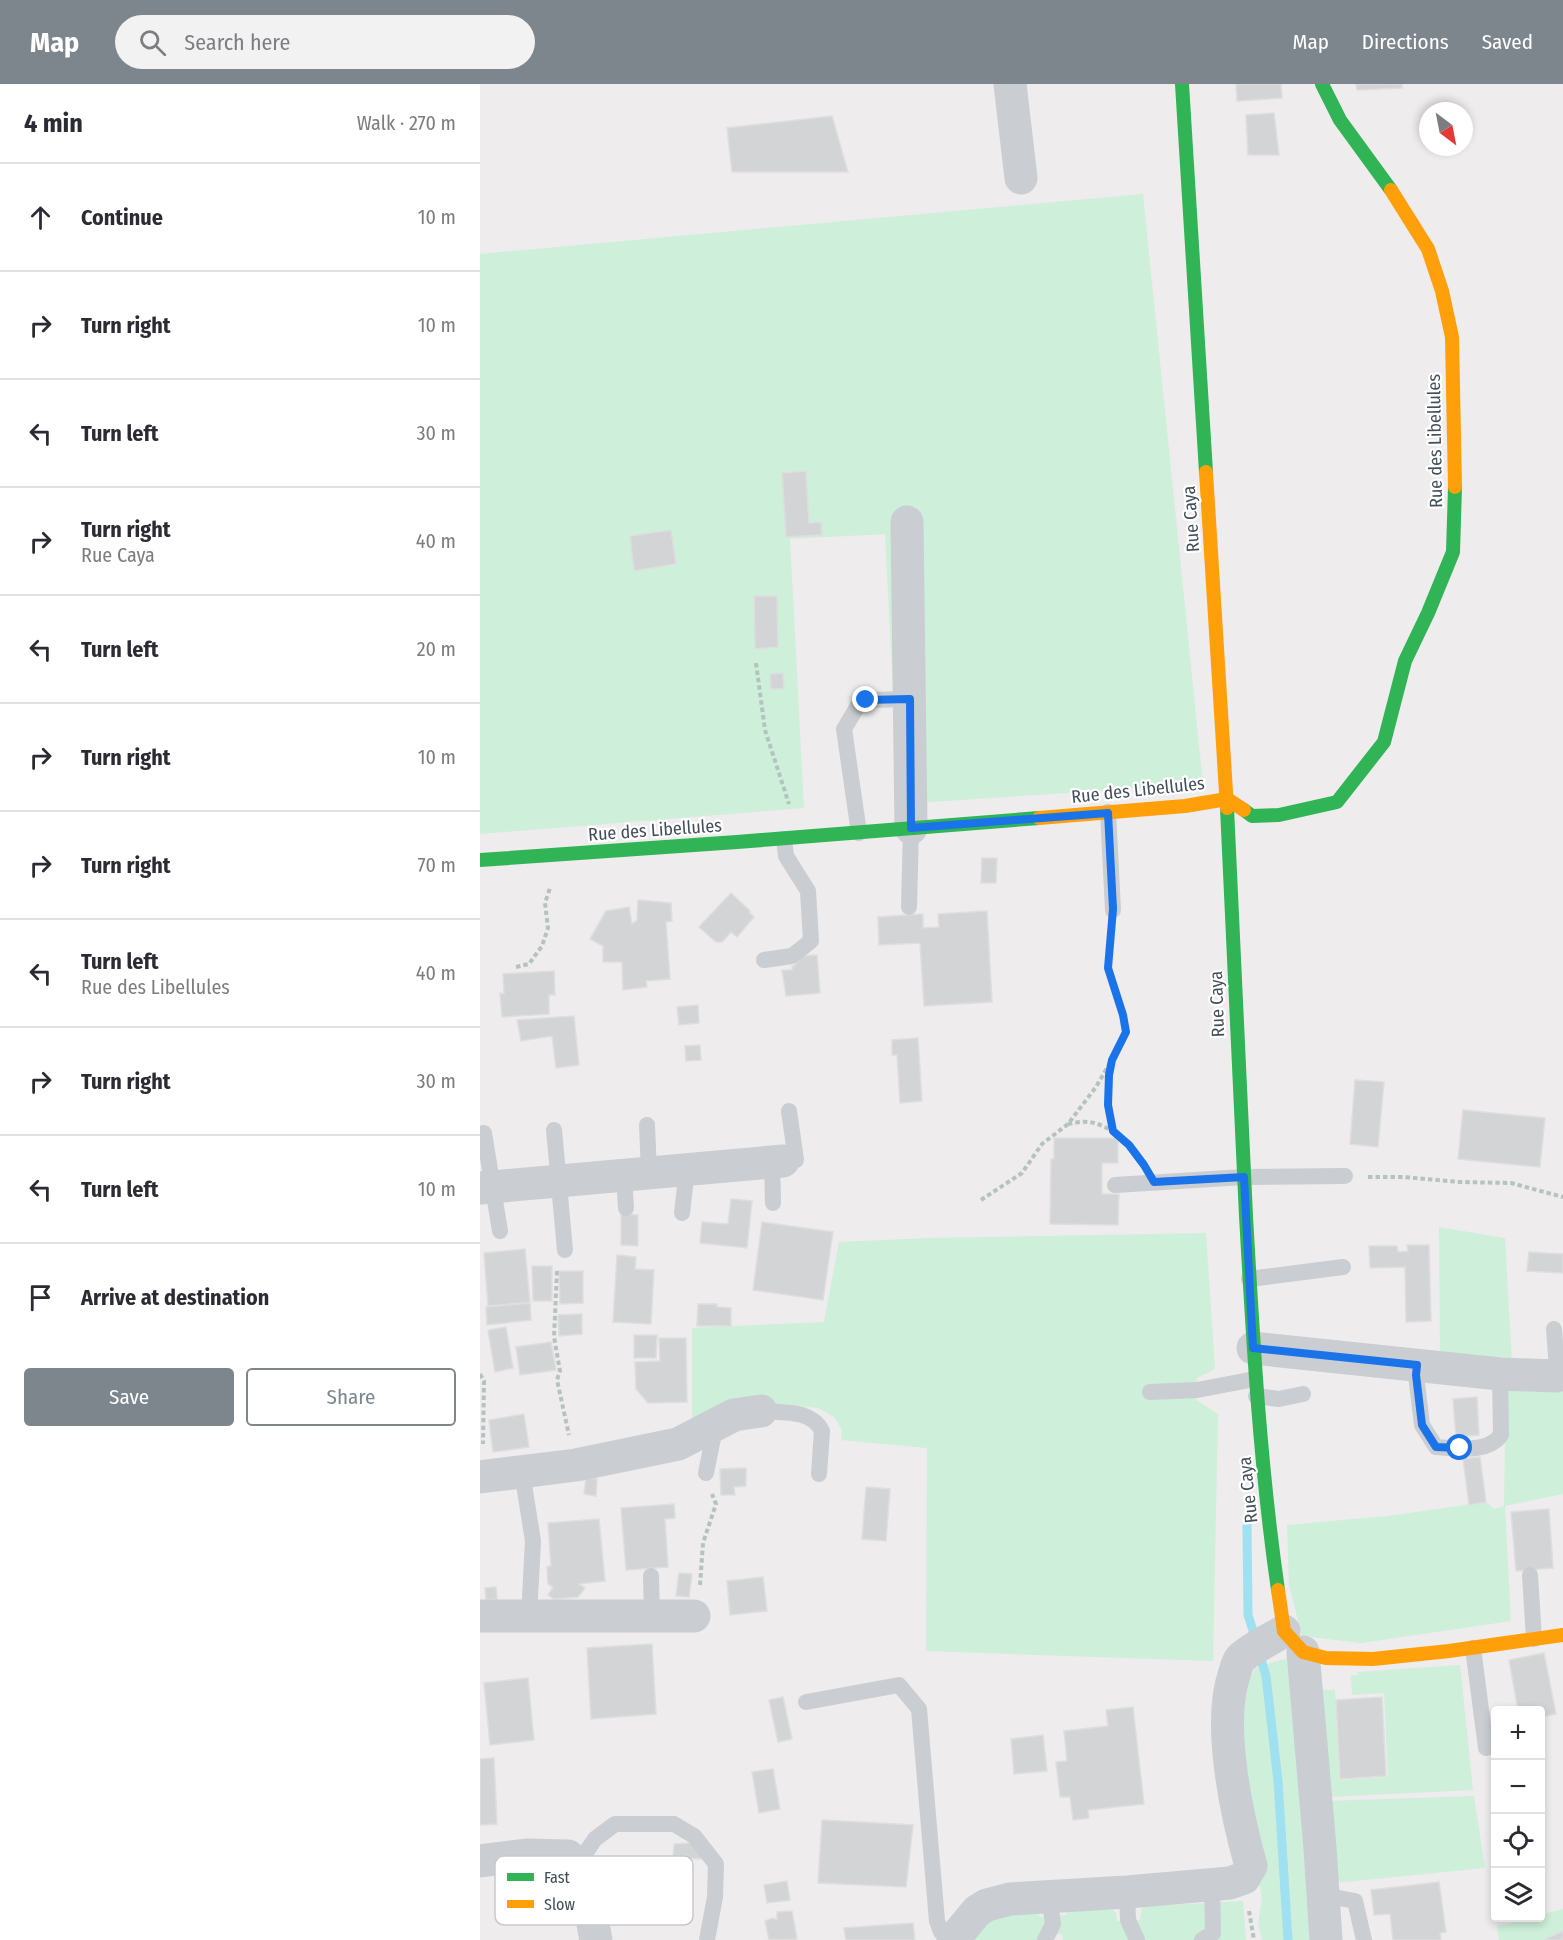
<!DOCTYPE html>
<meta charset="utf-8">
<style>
:root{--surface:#fff;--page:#f2f2f3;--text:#2b2b33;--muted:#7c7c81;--line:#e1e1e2;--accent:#7e868d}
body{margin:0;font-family:"Fira Sans Condensed",sans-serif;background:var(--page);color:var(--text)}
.controls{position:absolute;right:18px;bottom:18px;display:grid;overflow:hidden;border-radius:6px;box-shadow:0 3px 9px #0003}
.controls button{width:54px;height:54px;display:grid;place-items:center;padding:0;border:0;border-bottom:2px solid var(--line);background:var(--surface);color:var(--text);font:30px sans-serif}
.compass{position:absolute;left:939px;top:18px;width:54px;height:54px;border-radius:50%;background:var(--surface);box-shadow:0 3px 9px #0003;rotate:148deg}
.stop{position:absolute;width:18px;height:18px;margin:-14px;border:4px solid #1a73e8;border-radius:50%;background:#fff}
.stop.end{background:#1a73e8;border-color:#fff;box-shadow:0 2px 6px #0008}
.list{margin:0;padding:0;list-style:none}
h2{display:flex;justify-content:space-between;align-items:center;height:78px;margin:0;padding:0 24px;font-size:26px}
h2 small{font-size:20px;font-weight:400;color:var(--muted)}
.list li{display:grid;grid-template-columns:39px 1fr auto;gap:18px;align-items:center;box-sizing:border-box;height:108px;padding:0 24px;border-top:2px solid var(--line)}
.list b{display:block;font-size:22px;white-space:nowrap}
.list p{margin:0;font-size:20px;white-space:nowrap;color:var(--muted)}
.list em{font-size:20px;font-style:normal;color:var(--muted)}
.actions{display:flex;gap:12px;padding:18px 24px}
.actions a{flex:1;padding:14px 0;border:2px solid var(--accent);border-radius:6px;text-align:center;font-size:21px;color:var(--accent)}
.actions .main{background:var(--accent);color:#fff}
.icon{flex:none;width:33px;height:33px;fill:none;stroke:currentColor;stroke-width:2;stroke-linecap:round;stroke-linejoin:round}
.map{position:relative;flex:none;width:1083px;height:1856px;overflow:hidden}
header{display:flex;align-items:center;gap:36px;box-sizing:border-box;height:84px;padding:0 30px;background:var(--accent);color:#fff}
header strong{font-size:28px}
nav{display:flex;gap:33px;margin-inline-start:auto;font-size:21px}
.search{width:420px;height:54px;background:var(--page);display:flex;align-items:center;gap:15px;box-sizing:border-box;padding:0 21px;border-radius:33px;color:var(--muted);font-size:22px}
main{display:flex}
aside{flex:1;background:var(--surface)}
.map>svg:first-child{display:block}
</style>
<header>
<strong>Map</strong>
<div class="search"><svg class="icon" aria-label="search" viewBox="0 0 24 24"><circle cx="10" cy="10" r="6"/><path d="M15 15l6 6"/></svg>Search here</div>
<nav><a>Map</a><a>Directions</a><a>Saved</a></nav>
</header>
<main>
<aside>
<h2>4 min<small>Walk · 270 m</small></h2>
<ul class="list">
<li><svg class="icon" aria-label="ahead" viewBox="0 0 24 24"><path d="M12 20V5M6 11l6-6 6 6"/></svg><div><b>Continue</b></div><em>10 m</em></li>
<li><svg class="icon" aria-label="right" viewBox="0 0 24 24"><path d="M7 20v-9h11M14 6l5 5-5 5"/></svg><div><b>Turn right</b></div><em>10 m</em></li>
<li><svg class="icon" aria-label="left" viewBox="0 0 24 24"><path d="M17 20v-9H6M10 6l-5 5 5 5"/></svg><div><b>Turn left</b></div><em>30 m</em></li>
<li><svg class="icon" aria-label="right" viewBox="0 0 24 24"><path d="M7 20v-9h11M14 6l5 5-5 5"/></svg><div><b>Turn right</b><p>Rue Caya</p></div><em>40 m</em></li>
<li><svg class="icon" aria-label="left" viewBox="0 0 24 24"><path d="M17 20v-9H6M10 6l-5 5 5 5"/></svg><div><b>Turn left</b></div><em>20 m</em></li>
<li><svg class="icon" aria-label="right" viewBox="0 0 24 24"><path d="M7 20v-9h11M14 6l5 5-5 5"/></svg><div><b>Turn right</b></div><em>10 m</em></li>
<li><svg class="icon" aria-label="right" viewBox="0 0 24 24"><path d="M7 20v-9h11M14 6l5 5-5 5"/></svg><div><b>Turn right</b></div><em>70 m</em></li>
<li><svg class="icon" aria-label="left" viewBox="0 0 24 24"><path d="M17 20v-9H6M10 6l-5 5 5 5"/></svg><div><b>Turn left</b><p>Rue des Libellules</p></div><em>40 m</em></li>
<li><svg class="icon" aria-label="right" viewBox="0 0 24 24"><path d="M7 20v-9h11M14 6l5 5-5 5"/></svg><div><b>Turn right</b></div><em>30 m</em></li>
<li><svg class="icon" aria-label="left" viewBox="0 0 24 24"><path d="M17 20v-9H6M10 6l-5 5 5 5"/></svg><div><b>Turn left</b></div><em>10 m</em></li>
<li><svg class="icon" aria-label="arrive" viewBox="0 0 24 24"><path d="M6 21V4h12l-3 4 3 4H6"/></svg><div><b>Arrive at destination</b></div></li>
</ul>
<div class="actions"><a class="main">Save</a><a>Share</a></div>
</aside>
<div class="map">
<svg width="1083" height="1856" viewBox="0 0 1083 1856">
<rect width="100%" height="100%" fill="#eeecec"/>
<g fill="#ceefda">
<polygon points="663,110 723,700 419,720 405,450 310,455 324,724 0,750 0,170"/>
<polygon points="959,1143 1025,1154 1032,1280 960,1267"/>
<polygon points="726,1149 735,1285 717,1294 716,1316 738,1330 733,1577 446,1567 447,1364 361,1356 362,1346 354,1333 338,1324 279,1318 212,1346 212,1244 344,1238 359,1158 449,1154"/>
<polygon points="1026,1300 1083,1303 1083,1410 1025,1422 1031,1537 881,1559 822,1552 809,1501 807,1441 908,1432 1006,1418 1014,1425 1024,1422"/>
<polygon points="807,1574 840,1856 782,1856 778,1839 782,1815 759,1678 766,1603 775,1584"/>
<polygon points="980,1581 993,1706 848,1713 843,1606 855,1606 859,1696 908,1693 904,1609 872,1611 871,1591 878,1591 878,1588"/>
<polygon points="994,1712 1005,1784 854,1799 847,1717"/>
<polygon points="763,1817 766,1856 583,1856 582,1850 575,1850 570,1856 490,1856 499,1836 557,1827 560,1833 586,1831 588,1825 594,1823 633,1826 636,1829 637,1837 660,1836 662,1824 668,1822"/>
<polygon points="1083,1825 1083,1856 1019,1856 1017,1842 1051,1834 1060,1834 1061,1831"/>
</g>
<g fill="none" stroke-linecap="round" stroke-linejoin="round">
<g stroke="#9fe0f1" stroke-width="9">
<polyline points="767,1442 768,1531 776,1556"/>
<polyline points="779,1569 786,1592 798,1697 808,1856"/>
</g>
</g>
<g fill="#d3d4d5" stroke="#dededf" stroke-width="1.5">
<polygon points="756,0 801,0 802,14 757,17"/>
<polygon points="876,0 922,0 922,4 877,6"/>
<polygon points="794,29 799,71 768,71 766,31"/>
<polygon points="352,32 368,88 252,88 247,44"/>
<polygon points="326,387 329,439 341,438 342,451 306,453 302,389"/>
<polygon points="191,446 196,480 154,487 150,452"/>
<polygon points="274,512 297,512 298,563 275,565"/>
<polygon points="303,589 304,605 291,605 290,590"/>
<polygon points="502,774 517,774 516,799 501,799"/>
<polygon points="251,809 270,827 269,828 274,833 257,853 251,848 242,858 236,858 219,843"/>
<polygon points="158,816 191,819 192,837 186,838 190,895 166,897 167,903 143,906 142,878 123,878 123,862 110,855 126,827 149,823 152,840 157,836"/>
<polygon points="507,827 512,918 444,922 440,859 399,861 398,833 443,830 443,844 459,843 458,830"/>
<polygon points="337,871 340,909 306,912 302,886 312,886 312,882 314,882 323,872"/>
<polygon points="74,887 75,911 69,911 69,930 22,933 20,909 24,910 23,890"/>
<polygon points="218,921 219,939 199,941 197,923"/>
<polygon points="94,932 99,981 76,984 72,952 41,957 37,936"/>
<polygon points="438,954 442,1017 420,1019 417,971 412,971 412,956"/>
<polygon points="220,961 221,976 206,977 205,962"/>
<polygon points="875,996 904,998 898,1063 870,1060"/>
<polygon points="983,1026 1065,1034 1060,1083 978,1075"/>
<polygon points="574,1054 638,1054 638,1079 622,1079 622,1110 639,1110 638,1141 570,1140 571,1075 574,1075"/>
<polygon points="251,1115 272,1117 267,1164 220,1159 222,1138 248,1140"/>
<polygon points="141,1130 158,1131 158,1162 141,1161"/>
<polygon points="282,1138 353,1148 343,1216 273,1206"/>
<polygon points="927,1161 949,1161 951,1237 926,1238 925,1183 890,1184 889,1162 917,1162 918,1168 928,1167"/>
<polygon points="45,1165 50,1218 8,1222 4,1169"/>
<polygon points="1049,1168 1083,1170 1083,1189 1047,1187"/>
<polygon points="137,1171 156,1173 155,1185 174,1186 171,1240 133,1238"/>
<polygon points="52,1182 72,1182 72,1217 53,1217"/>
<polygon points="79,1187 103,1187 103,1219 80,1220"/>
<polygon points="50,1219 51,1236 7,1241 6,1223"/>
<polygon points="218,1220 237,1220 237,1223 251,1224 251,1242 217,1242"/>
<polygon points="102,1230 102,1250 79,1252 78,1231"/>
<polygon points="26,1243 33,1284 15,1288 8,1246"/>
<polygon points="154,1251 177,1251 176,1274 154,1274"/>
<polygon points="179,1254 206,1254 207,1318 168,1319 156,1305 155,1278 180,1277"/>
<polygon points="71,1258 76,1286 40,1291 36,1263"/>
<polygon points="997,1313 999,1351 976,1353 973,1315"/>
<polygon points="44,1330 49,1363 13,1368 9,1336"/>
<polygon points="1000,1373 1006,1418 989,1421 983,1375"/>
<polygon points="266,1384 266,1402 254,1403 255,1411 241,1411 240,1385"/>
<polygon points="106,1394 117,1395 116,1412 104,1410"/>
<polygon points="386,1403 410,1405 406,1457 382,1455"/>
<polygon points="194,1420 195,1434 185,1435 188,1483 146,1486 141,1424"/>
<polygon points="1069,1425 1073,1484 1036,1487 1031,1428"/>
<polygon points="119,1435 125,1497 99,1500 105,1504 98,1513 74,1515 68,1511 73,1503 68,1500 67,1483 71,1482 68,1439"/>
<polygon points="199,1489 212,1490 209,1513 196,1512"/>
<polygon points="283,1493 287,1527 250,1531 247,1497"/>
<polygon points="16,1503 17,1515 6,1516 5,1504"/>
<polygon points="172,1560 176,1630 111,1635 107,1564"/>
<polygon points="1064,1569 1076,1630 1060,1633 1060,1626 1038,1626 1029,1576"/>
<polygon points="48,1594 54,1656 10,1661 4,1599"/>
<polygon points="303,1613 312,1655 298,1658 289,1616"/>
<polygon points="902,1613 906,1692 860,1695 856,1616"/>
<polygon points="653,1623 664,1720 608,1726 609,1734 593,1736 590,1713 580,1713 576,1678 587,1677 584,1647 628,1642 626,1626"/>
<polygon points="563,1651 567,1687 534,1690 531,1655"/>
<polygon points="14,1674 17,1740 0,1741 0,1675"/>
<polygon points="293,1685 300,1725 279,1729 272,1688"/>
<polygon points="342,1736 433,1741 426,1803 338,1799"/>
<polygon points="225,1758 224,1775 193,1774 194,1760"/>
<polygon points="307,1797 310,1816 287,1819 284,1801"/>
<polygon points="959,1798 966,1848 960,1849 961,1856 913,1856 910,1830 894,1831 891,1806"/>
<polygon points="312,1827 317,1855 289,1856 285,1837 293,1834 297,1836 297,1828"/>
<polygon points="433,1839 435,1856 366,1856 364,1844"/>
<polygon points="1083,1847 1083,1856 1064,1856"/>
</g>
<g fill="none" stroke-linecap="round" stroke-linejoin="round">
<g stroke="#b5c3bf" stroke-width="4" stroke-dasharray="4.5 3" stroke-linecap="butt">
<polyline points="276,579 285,646 309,720"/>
<polyline points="36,883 49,880 62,862 68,844 65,819 70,804"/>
<polyline points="631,980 628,1021 633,1047"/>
<path d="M588,1040C594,1039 602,1037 608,1038C630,1040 647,1059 659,1075"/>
<polyline points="888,1093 923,1093 980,1098 1031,1099 1083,1113"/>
<polyline points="501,1116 542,1089 562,1060 588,1040 616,1003 641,960 646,948 643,931 628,884 631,848"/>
<polyline points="77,1187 74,1253 80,1287 77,1296 89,1351"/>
<polyline points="0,1290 4,1297 3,1360"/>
<polyline points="220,1501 223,1459 236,1420 232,1410"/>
<polyline points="769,1827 774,1856"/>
</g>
<g stroke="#cacdd1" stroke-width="16">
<polyline points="628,728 633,826"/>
<polyline points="379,749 364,645 379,620 386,616 430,615"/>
<polyline points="429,823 431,744"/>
<polyline points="284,876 312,872 331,857 328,807 306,772 304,755"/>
<polyline points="167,1041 169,1088"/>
<polyline points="74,1046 85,1166"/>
<polyline points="4,1049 20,1147"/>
<polyline points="304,1077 316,1076 309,1027"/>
<polyline points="292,1078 293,1119"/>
<polyline points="144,1091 146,1124"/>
<polyline points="635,1101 764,1093 865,1092"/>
<polyline points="202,1129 207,1085"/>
<polyline points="769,1195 863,1183"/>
<polyline points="1074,1245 1077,1284 1076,1292"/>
<path d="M937,1281L936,1291L942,1341L956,1363C976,1364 1007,1370 1021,1351L1020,1290"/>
<polyline points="670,1308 717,1306 775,1295"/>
<polyline points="776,1312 799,1315 823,1310"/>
<path d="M281,1327C303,1329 331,1325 342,1347L339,1390"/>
<polyline points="42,1388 53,1457 49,1533"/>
<polyline points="226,1389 234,1349 230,1343"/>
<polyline points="1050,1491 1054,1555"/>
<polyline points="171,1492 172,1532"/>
<polyline points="993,1564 1006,1664"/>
<polyline points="326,1618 419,1601 439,1625 457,1837 461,1848 472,1856"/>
<polyline points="97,1781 115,1755 135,1740 194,1740 214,1752 236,1780 235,1813 227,1856"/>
<polyline points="647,1808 648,1836 657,1856"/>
<polyline points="843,1811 875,1817 884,1856"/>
<polyline points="565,1856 573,1840 569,1813"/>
<polyline points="722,1856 733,1849 732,1799"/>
</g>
<g stroke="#cacdd1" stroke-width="33">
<polyline points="530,0 541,94"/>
<polyline points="427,438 431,744"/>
<polyline points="0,1104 303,1077"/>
<polyline points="773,1264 1020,1290 1076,1292"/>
<polyline points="0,1393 96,1381 198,1360 254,1331 281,1327"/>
<polyline points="0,1532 214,1532"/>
<polyline points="823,1568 840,1764 846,1856"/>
<path d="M0,1777L46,1771L88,1772C109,1792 110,1828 116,1856"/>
<path d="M473,1856L497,1827L507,1821L530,1815L647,1808L750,1799L764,1794L771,1782C757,1732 737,1641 754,1591C756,1585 757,1578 761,1574C772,1564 791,1555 804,1547"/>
</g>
<g stroke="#30b455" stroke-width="14">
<polyline points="702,0 726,388"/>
<polyline points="842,0 860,36 911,106"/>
<path d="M747,724C753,860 759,996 766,1132C773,1257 780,1382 798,1506"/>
<polyline points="764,726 772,732 799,731 857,718 904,658 925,577 948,529 973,468 975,403"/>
<polyline points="0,776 257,758 559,734"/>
</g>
<g stroke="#ff9f0a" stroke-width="14">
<polyline points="911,106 948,165 962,207 972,253 975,403"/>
<polyline points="726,388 747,724"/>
<polyline points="559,734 705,722 747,715 764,726"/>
<polyline points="798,1506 804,1547 823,1568 846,1574 893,1575 969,1567 1083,1551"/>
</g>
</g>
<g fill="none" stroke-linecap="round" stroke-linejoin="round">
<polyline stroke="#1a73e8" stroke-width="8" points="386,616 430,615 431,744 628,729 633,825 628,884 643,931 646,948 632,976 629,991 628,1021 633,1047 649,1061 664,1081 674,1098 764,1093 773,1264 937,1281 936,1291 942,1341 956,1363 980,1364"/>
</g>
<g text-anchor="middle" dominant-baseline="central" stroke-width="4.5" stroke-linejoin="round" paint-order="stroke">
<g font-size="18" fill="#424f5a" stroke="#fff">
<text transform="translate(955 357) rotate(-91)">Rue des Libellules</text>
<text transform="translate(711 435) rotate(-94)">Rue Caya</text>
<text transform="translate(658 706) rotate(-6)">Rue des Libellules</text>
<text transform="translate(175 746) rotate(-4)">Rue des Libellules</text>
<text transform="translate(737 920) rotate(-92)">Rue Caya</text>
<text transform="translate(768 1406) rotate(-96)">Rue Caya</text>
</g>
</g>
<rect x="15" y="1772" width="198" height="69" rx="9" fill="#fff" stroke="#c6cace" stroke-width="1.5"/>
<rect x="27" y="1789" width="27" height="8" fill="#30b455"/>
<rect x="27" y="1816" width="27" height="8" fill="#ff9f0a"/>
<g font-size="16" fill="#424f5a">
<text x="64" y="1799">Fast</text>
<text x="64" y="1826">Slow</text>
</g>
</svg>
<div class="controls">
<button>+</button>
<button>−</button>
<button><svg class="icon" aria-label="locate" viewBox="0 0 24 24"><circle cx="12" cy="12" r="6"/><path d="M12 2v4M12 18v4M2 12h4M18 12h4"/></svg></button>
<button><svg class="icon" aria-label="layers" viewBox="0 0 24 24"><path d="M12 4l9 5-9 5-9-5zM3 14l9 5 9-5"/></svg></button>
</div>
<svg class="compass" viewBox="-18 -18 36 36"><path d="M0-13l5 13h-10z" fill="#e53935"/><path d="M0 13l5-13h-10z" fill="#7c7c81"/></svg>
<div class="stop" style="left:980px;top:1364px"></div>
<div class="stop end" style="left:386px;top:616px"></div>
</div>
</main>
